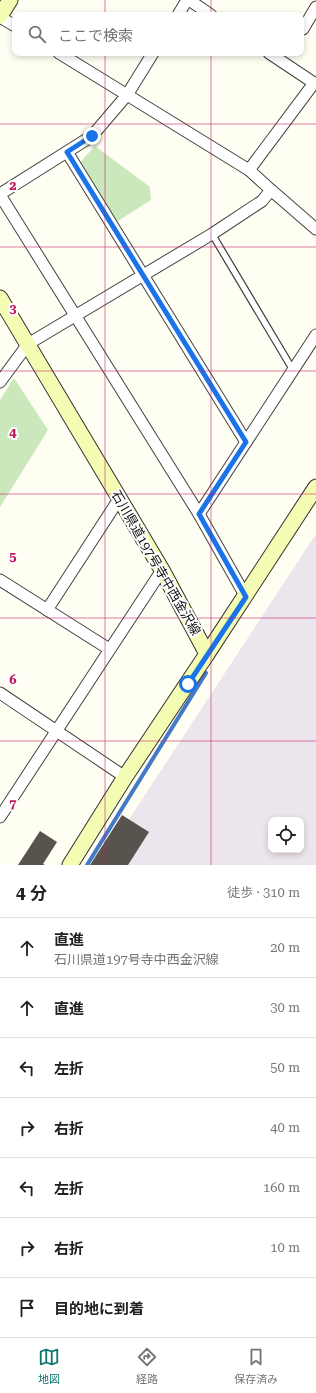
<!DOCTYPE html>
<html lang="ja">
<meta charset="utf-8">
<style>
:root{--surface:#fff;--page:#f6f6f6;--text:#202124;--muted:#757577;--line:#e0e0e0;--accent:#0f766e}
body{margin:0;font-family:"Roboto Serif","Noto Sans JP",serif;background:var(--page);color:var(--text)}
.controls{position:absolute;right:12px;bottom:12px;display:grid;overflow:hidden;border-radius:8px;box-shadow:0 2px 6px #0003}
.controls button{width:36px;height:36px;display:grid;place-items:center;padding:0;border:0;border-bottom:1px solid var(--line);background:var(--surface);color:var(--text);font:20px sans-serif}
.stop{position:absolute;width:12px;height:12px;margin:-9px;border:3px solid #1a73e8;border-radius:50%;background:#fff}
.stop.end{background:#1a73e8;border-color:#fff;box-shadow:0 1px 4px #0008}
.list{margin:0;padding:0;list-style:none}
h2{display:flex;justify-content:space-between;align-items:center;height:52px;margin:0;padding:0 16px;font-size:17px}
h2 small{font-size:13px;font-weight:400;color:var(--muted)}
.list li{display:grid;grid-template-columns:26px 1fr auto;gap:12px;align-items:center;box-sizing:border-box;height:60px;padding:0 16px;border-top:1px solid var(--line)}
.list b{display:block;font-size:15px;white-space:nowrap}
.list p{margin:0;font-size:13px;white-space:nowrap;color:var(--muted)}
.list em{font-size:13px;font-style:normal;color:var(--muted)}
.icon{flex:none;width:22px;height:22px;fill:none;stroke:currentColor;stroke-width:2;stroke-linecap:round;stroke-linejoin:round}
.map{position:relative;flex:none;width:316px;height:865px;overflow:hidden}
.search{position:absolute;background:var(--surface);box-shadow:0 2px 6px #0003;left:12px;right:12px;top:12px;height:44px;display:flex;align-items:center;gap:10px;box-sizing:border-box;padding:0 14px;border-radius:8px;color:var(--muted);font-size:15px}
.sheet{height:472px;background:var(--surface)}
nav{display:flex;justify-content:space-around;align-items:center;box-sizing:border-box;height:56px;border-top:1px solid var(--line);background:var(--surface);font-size:11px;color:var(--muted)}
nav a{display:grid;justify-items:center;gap:2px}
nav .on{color:var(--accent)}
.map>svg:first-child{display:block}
</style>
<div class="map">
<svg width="316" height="865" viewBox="0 0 316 865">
<rect width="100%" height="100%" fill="#fefef3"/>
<path fill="#ede5ed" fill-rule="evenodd" d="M316,534V865H99ZM271,820H301V850H271Z"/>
<g fill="#cbe8bd">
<polygon points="95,146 150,187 151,200 118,221 101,215 73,170"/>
<polygon points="14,378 48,430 0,507 0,400"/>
</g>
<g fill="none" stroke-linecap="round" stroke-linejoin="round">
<polyline stroke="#4479c7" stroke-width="4" points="87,865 206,673"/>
</g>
<g fill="#58534c">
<polygon points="122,815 149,832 128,865 90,865"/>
<polygon points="40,831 57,842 43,864 45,865 18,865"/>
</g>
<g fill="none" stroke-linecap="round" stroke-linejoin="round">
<defs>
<polyline id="lane" points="212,234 293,370"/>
<g id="street">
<polyline points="189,0 211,15"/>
<polyline points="178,15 187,0"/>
<polyline points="0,17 15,26"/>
<polyline points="303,29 316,7"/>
<polyline points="59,53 249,170 271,190"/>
<polyline points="67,152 246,442"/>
<polyline points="249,170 314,83 269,53"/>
<polyline points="0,194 92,136 127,95 153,53"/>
<polyline points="0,195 199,514 246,597"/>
<polyline points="0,382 28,344 212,234 262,201 271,190 316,229"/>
<polyline points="199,514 316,335"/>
<polyline points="0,580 109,649"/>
<polyline points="47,610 119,499"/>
<polyline points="0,693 125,777"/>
<polyline points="0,817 162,570"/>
</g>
<g id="secondary">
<polyline points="0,16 10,0"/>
<polyline points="0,298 162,570 207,654 125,777 70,865"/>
<polyline points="207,654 316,487"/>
</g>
</defs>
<use href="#lane" stroke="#434343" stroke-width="8"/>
<use href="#street" stroke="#434343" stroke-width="13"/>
<use href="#secondary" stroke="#323232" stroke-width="17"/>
<use href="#lane" stroke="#fff" stroke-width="5.5"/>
<use href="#street" stroke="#fff" stroke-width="11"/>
<use href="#secondary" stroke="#f4fbb2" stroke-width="15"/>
</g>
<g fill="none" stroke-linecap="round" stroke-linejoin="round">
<polyline stroke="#1a73e8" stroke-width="5" points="92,136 67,152 246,442 199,514 246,597 188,684"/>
</g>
<path fill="none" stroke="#c2185b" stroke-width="1" stroke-opacity="0.55" d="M105,0V15M211,0V15M105,53V865M211,53V865M0,124H316M0,247H316M0,371H316M0,494H316M0,618H316M0,741H316"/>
<g text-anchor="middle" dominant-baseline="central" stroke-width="4" stroke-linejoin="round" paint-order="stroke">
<g font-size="13" fill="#101010" stroke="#fff">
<text transform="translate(156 563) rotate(60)">石川県道197号寺中西金沢線</text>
</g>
</g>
<g font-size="13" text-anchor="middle" font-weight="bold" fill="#c2185b" stroke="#fff" stroke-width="4" stroke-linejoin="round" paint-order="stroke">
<text x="13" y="190">2</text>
<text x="13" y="313">3</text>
<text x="13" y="437">4</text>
<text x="13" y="561">5</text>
<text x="13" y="684">6</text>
<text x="13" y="808">7</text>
</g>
</svg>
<div class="controls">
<button><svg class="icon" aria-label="locate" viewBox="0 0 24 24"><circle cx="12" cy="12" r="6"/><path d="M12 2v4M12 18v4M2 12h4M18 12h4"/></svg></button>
</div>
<div class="stop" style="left:188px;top:684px"></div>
<div class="stop end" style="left:92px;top:136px"></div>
<div class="search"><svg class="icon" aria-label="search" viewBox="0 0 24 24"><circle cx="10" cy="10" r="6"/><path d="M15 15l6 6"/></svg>ここで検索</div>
</div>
<section class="sheet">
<h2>4 分<small>徒歩 · 310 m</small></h2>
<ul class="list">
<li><svg class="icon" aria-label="ahead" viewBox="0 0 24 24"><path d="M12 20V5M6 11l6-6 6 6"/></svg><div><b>直進</b><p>石川県道197号寺中西金沢線</p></div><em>20 m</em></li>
<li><svg class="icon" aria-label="ahead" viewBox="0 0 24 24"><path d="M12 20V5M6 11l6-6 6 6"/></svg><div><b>直進</b></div><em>30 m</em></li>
<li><svg class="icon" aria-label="left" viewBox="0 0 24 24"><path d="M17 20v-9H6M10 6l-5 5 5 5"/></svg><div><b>左折</b></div><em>50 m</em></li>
<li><svg class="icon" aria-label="right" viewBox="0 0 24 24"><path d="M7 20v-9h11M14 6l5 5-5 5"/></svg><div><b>右折</b></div><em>40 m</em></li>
<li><svg class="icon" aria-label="left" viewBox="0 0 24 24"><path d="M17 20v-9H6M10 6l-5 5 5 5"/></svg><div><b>左折</b></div><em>160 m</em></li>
<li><svg class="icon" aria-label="right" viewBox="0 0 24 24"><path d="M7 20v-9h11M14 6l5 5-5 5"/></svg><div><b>右折</b></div><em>10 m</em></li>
<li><svg class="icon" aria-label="arrive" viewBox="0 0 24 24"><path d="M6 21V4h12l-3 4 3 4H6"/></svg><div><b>目的地に到着</b></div></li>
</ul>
</section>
<nav>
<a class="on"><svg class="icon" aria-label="map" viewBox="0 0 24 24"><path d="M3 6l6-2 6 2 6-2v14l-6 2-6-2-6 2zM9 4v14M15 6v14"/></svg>地図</a>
<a><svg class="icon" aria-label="directions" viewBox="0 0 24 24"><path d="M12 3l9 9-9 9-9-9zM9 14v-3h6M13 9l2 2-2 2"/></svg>経路</a>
<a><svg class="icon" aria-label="saved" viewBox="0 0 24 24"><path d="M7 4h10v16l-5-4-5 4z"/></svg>保存済み</a>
</nav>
